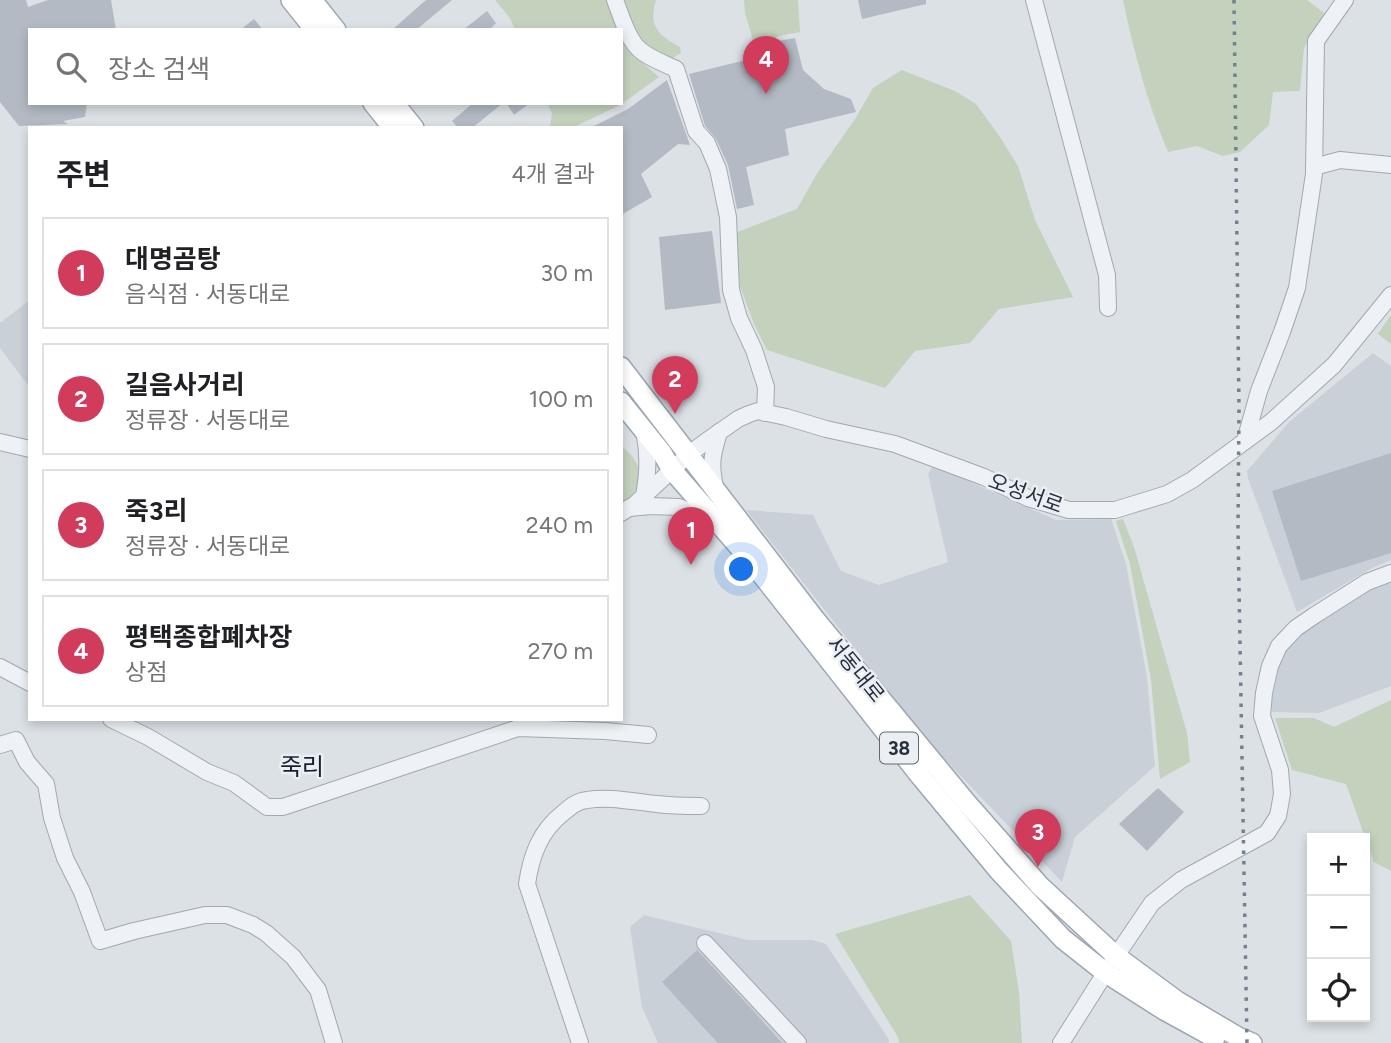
<!DOCTYPE html>
<html lang="ko">
<meta charset="utf-8">
<style>
:root{--surface:#fff;--page:#f2f2f2;--text:#202124;--muted:#757577;--line:#e0e0e0;--accent:#d13c5c}
body{margin:0;font-family:Figtree,"Noto Sans KR",sans-serif;background:var(--page);color:var(--text)}
.controls{position:absolute;right:21px;bottom:21px;display:grid;overflow:hidden;border-radius:0px;box-shadow:0 4px 10px #0003}
.controls button{width:63px;height:63px;display:grid;place-items:center;padding:0;border:0;border-bottom:2px solid var(--line);background:var(--surface);color:var(--text);font:35px sans-serif}
.you{position:absolute;left:742px;top:570px;width:24px;height:24px;margin:-18px;border:5px solid #fff;border-radius:50%;background:#1a73e8;box-shadow:0 0 0 10px #1a73e833}
.badge{display:grid;place-items:center;width:46px;height:46px;border-radius:50%;background:var(--accent);color:#fff;font-size:23px;font-weight:700}
.pin{position:absolute;translate:-50% -58px;filter:drop-shadow(0 2px 4px #0008)}
.pin::after{content:'';position:absolute;top:37px;width:24px;height:21px;background:inherit;clip-path:polygon(0 0,100% 0,50% 100%)}
.list{margin:0;padding:0;list-style:none}
h2{display:flex;justify-content:space-between;align-items:center;height:91px;margin:0;padding:0 28px;font-size:30px}
h2 small{font-size:23px;font-weight:400;color:var(--muted)}
.list li{display:grid;grid-template-columns:46px 1fr auto;gap:21px;align-items:center;box-sizing:border-box;height:112px;margin:0 14px 14px;padding:0 14px;border:2px solid var(--line);border-radius:0px}
.list b{display:block;font-size:26px;white-space:nowrap}
.list p{margin:0;font-size:23px;white-space:nowrap;color:var(--muted)}
.list em{font-size:23px;font-style:normal;color:var(--muted)}
.icon{flex:none;width:38px;height:38px;fill:none;stroke:currentColor;stroke-width:2;stroke-linecap:round;stroke-linejoin:round}
.map{position:relative;flex:none;width:1391px;height:1043px;overflow:hidden}
.search{position:absolute;background:var(--surface);box-shadow:0 4px 10px #0003;left:28px;top:28px;width:595px;height:77px;display:flex;align-items:center;gap:18px;box-sizing:border-box;padding:0 24px;border-radius:0px;color:var(--muted);font-size:26px}
.panel{position:absolute;background:var(--surface);box-shadow:0 4px 10px #0003;left:28px;top:126px;width:595px;height:595px;border-radius:0px}
.map>svg:first-child{display:block}
</style>
<div class="map">
<svg width="1391" height="1043" viewBox="0 0 1391 1043">
<rect width="100%" height="100%" fill="#dce1e6"/>
<g fill="#cad0d8">
<polygon points="30,300 30,388 0,348 0,323"/>
<polygon points="1373,353 1391,366 1391,560 1372,568 1297,612 1248,478 1247,471 1289,422"/>
<polygon points="934,464 975,484 1056,520 1111,519 1126,564 1147,677 1155,766 1075,837 1062,882 930,744 746,510 813,515 841,571 879,585 948,562 928,474"/>
<polygon points="1391,582 1391,686 1319,713 1272,712 1272,700 1281,658 1303,631 1366,591"/>
<polygon points="644,915 748,940 812,940 826,944 888,1038 889,1043 658,1043 642,1007 630,927"/>
</g>
<g fill="#c3d1bd">
<polygon points="495,0 606,0 620,30 515,30 510,18"/>
<path d="M619,0H656C648,26 658,35 680,47L681,53L669,60L643,45Z"/>
<polygon points="744,0 798,0 800,32 779,36 755,47 745,13"/>
<path d="M1123,0H1307L1328,16L1304,48L1300,91L1273,92L1269,125L1240,152L1223,156L1197,146L1168,152C1147,102 1134,52 1123,0Z"/>
<polygon points="621,32 631,53 659,77 620,105 572,128 550,127 552,113 547,103 621,103"/>
<polygon points="902,70 955,91 976,104 998,134 1018,166 1035,220 1073,297 999,309 970,343 915,351 885,388 767,350 754,324 740,286 735,233 797,209 816,175 855,119 873,88"/>
<polygon points="1391,315 1391,344 1378,334"/>
<path d="M621,445C626,450 633,456 636,462C646,480 635,495 621,505Z"/>
<polygon points="1123,519 1134,547 1187,733 1190,762 1160,779 1151,680 1130,564 1116,521"/>
<polygon points="1391,700 1391,871 1374,862 1346,784 1292,770 1275,718 1314,718 1334,727"/>
<polygon points="970,895 1011,941 1019,992 1022,1043 899,1043 898,1037 835,934"/>
</g>
<g fill="#b3bac3">
<polygon points="0,0 26,0 28,7 48,0 111,0 116,30 30,30 30,103 87,103 85,117 63,121 68,124 19,126 0,102"/>
<polygon points="426,0 452,0 416,30 392,30"/>
<polygon points="858,0 926,0 926,4 862,19"/>
<polygon points="487,11 496,23 489,30 463,30"/>
<polygon points="254,19 263,30 240,30"/>
<polygon points="795,38 803,70 824,89 851,99 856,112 785,129 789,155 746,167 754,205 737,209 728,165 716,139 705,126 689,74 746,60 778,41"/>
<polygon points="667,80 690,145 678,144 641,174 652,197 621,215 621,128 590,128 628,109"/>
<polygon points="473,103 503,103 472,128 458,128 452,121"/>
<polygon points="506,103 530,103 514,115"/>
<polygon points="712,231 721,303 665,310 659,237"/>
<polygon points="1391,453 1391,553 1301,581 1272,491"/>
<polygon points="1158,788 1184,812 1147,851 1119,824"/>
<polygon points="697,950 748,1005 782,1043 718,1043 703,1027 662,982"/>
</g>
<g fill="none" stroke-linecap="round" stroke-linejoin="round">
<defs>
<g id="minor">
<path d="M615,0C621,15 626,35 637,47C646,57 663,63 676,69L696,131L707,143L718,169L728,217L731,290L739,318L754,350L766,387L765,413"/>
<polyline points="1034,0 1107,275 1108,308"/>
<polyline points="1314,167 1340,160 1391,165"/>
<polyline points="1245,441 1259,391 1282,332 1297,288 1314,174 1316,41 1345,0"/>
<polyline points="0,442 30,449"/>
<path d="M715,487C710,463 712,456 719,432"/>
<path d="M644,496C648,473 649,454 644,431"/>
<polyline points="629,508 651,506 679,507 717,524"/>
<polyline points="621,513 634,505 688,455 708,440 738,419 749,414 758,411 786,417 826,429 895,444 984,477 1028,498 1069,510 1115,510 1167,494 1192,480 1271,422 1334,365 1391,295"/>
<polyline points="0,667 30,683"/>
<polyline points="111,719 148,737 207,772 234,783 267,807 283,807 518,728 605,731 648,735"/>
<polyline points="0,745 16,740 27,762 46,784 52,818 65,858 82,892 100,941 134,931 205,915 227,915 253,925 266,933 293,957 318,990 334,1043"/>
<polyline points="705,943 798,1043"/>
<path d="M580,1043L527,884C531,856 540,831 563,813C570,807 577,801 587,800C610,796 634,802 657,804C672,806 687,806 701,806"/>
<polyline points="1061,1043 1116,956 1152,903 1181,880 1267,833 1278,816 1282,794 1280,770 1262,716 1264,693 1270,666 1279,646 1296,628 1315,615 1367,582 1391,573"/>
</g>
<g id="major">
<polyline points="291,0 315,30"/>
<polyline points="312,0 336,30"/>
<polyline points="373,103 393,128"/>
<polyline points="394,103 414,128"/>
<polyline points="621,367 814,618 966,802 1040,886 1116,956 1177,1001 1238,1037 1252,1043"/>
<polyline points="621,402 662,453 672,470 747,556 921,777 999,871 1063,939 1106,973 1164,1010 1215,1038"/>
</g>
</defs>
<use href="#minor" stroke="#a1a8b0" stroke-width="18"/>
<use href="#major" stroke="#9ba6b2" stroke-width="22"/>
<use href="#minor" stroke="#eef1f5" stroke-width="16"/>
<use href="#major" stroke="#fff" stroke-width="19"/>
<polyline stroke="#758190" stroke-width="3.5" stroke-dasharray="3.5 7" stroke-linecap="butt" points="1234,0 1239,409 1238,529 1247,1043"/>
</g>
<g text-anchor="middle" dominant-baseline="central" stroke-width="5" stroke-linejoin="round" paint-order="stroke">
<rect fill="#ebeff4" stroke="#606974" stroke-width="2" x="880" y="732.5" width="38" height="31" rx="5"/>
<g font-size="19" font-weight="bold" fill="#252f3d">
<text x="899" y="748">38</text>
</g>
<g font-size="21" fill="#252f3d" stroke="#ebeff4">
<text transform="translate(1026 493) rotate(20)">오성서로</text>
<text transform="translate(856 669) rotate(51)">서동대로</text>
</g>
<g font-size="24" fill="#18212d" stroke="#ebeff4">
<text x="302" y="766">죽리</text>
</g>
</g>
</svg>
<div class="controls">
<button>+</button>
<button>−</button>
<button><svg class="icon" aria-label="locate" viewBox="0 0 24 24"><circle cx="12" cy="12" r="6"/><path d="M12 2v4M12 18v4M2 12h4M18 12h4"/></svg></button>
</div>
<div class="you"></div>
<div class="pin badge" style="left:691px;top:565px">1</div>
<div class="pin badge" style="left:675px;top:414px">2</div>
<div class="pin badge" style="left:1038px;top:867px">3</div>
<div class="pin badge" style="left:766px;top:94px">4</div>
<div class="search"><svg class="icon" aria-label="search" viewBox="0 0 24 24"><circle cx="10" cy="10" r="6"/><path d="M15 15l6 6"/></svg>장소 검색</div>
<section class="panel">
<h2>주변<small>4개 결과</small></h2>
<ul class="list">
<li><span class="badge">1</span><div><b>대명곰탕</b><p>음식점 · 서동대로</p></div><em>30 m</em></li>
<li><span class="badge">2</span><div><b>길음사거리</b><p>정류장 · 서동대로</p></div><em>100 m</em></li>
<li><span class="badge">3</span><div><b>죽3리</b><p>정류장 · 서동대로</p></div><em>240 m</em></li>
<li><span class="badge">4</span><div><b>평택종합폐차장</b><p>상점</p></div><em>270 m</em></li>
</ul>
</section>
</div>
